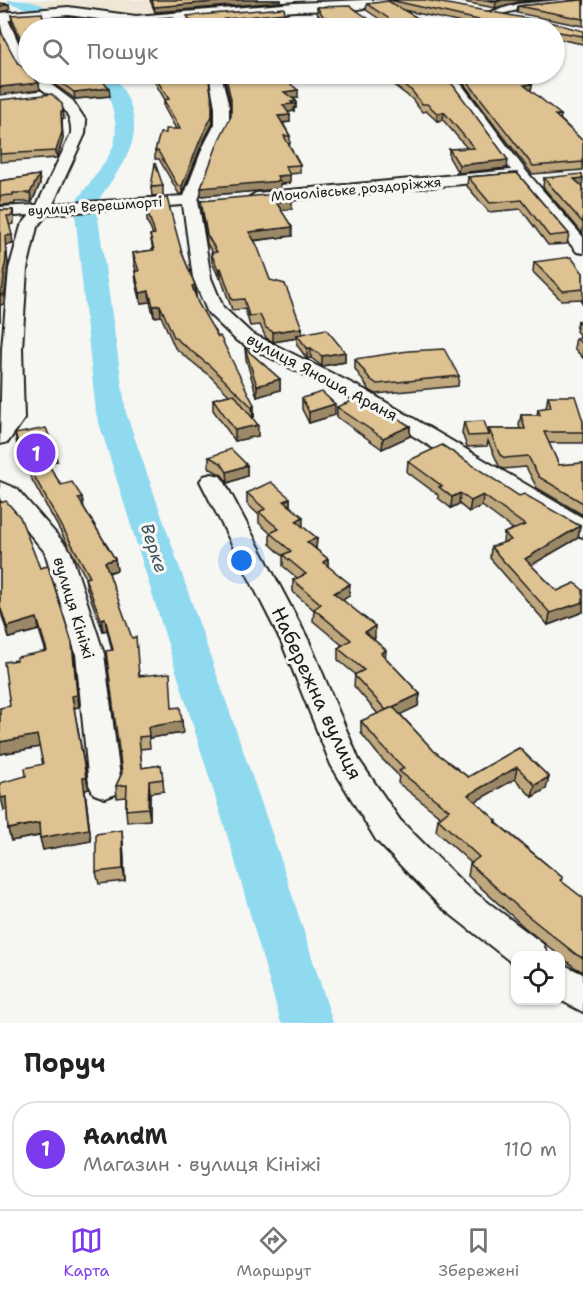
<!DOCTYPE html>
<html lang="uk">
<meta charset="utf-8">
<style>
:root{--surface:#fff;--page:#f6f6f6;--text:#222;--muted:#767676;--line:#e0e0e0;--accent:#7c3aed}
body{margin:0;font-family:"Shantell Sans",sans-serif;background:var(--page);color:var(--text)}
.controls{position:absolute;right:18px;bottom:18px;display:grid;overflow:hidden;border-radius:12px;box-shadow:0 2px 4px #0004}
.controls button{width:54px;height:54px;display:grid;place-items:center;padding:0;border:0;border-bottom:2px solid var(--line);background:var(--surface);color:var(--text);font:30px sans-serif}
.you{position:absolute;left:242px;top:561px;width:21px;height:21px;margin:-15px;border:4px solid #fff;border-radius:50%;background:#1a73e8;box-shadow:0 0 0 9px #1a73e833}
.badge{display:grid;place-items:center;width:39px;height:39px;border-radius:50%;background:var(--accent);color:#fff;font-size:20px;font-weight:700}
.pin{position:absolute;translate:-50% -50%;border:3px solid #fff;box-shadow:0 2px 6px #0006}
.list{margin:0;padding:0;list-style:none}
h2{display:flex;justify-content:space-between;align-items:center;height:78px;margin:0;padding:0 24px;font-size:26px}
h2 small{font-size:20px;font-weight:400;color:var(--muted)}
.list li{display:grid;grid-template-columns:39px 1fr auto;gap:18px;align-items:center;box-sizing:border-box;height:96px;margin:0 12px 12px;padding:0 12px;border:2px solid var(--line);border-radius:24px}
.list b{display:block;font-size:22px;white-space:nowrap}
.list p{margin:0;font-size:20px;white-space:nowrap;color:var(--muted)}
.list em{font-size:20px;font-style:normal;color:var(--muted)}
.icon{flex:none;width:33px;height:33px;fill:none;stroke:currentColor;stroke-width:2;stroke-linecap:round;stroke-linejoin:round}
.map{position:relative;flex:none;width:583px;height:1023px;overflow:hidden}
.search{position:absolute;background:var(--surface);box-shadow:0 2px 4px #0004;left:18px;right:18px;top:18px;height:66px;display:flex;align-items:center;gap:15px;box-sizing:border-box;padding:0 21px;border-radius:33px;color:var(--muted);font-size:22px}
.sheet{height:186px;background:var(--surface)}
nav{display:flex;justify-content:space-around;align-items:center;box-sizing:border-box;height:84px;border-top:2px solid var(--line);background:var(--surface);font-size:16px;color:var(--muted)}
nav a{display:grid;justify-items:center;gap:3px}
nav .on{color:var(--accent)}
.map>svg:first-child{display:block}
</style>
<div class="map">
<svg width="583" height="1023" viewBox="0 0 583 1023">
<rect width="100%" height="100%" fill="#f6f6f2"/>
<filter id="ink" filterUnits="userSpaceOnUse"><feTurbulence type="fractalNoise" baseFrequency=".0167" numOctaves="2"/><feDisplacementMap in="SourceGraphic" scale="12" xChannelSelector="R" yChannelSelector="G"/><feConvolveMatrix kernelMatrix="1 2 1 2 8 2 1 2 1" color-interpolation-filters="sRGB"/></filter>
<g filter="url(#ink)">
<polygon fill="#efe6d5" points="25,0 177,0 180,15 137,18 49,10"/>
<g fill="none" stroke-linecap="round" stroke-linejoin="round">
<g fill="#8fdaef" fill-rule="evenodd">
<path d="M7,0C36,0 50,4 69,28H53L37,12L9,3Z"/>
<path d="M96,74H113L115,76C153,133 128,155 96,204L126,413L279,854L333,1023H281L233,854L96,413L74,204C85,188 104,167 112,149C122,125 110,94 96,74Z"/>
</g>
<defs>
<g id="minor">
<polygon points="560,0 583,0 583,4 518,10 488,17 483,14 518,4"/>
<path d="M0,14L7,17L28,65V74H37L73,101L86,121L85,134L53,204L184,196L203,147L215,124V107L209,74H221L229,107V124L217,147L198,200L211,278L223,307L251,333L365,390L583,518V537L574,534L351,398L237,341L208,313L193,278L183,205L47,214L37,227L27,269L22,348L24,419L8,442L0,444L2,348L9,269L21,226L30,215L0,217V207L37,205L71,134C74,102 39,92 21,71C9,58 0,31 0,14Z"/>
<polygon points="175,14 179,15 189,28 179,28 170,17"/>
<polygon points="437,74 450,74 462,85 526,171 583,237 583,253 577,252 517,179 256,203 248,198 256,193 511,170 454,91"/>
<polygon points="212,474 220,476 224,481 309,641 359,760 400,820 465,885 543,944 548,956 516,956 516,966 441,907 376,840 331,765 281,641 200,481 204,476"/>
<polygon points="0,482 17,489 70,550 104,654 121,785 116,794 105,798 94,794 89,785 76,654 45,552 0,499"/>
<polygon points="560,963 583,974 583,1012 560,1000"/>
</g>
<polygon id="major" points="365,0 396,0 390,4 352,10 295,11 136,24 68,15 0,21 0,13 68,7 136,16 295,3"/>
</defs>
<use href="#minor" stroke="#1c1c1c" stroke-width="4"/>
<use href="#major" stroke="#1c1c1c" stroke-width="4"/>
<use href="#minor" fill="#f6f6f2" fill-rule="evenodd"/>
<use href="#major" fill="#f6f6f2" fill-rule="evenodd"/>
</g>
<g fill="#bfa77e" stroke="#1c1c1c" stroke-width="1.5">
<polygon points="150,0 281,0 281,2 155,12"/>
<polygon points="389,0 583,31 583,44 558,39 555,39 555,28 484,28 403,10 435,28 336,28 331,24 325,25 317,13 317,7 375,23 387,24 366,10 367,4 389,2"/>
<polygon points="453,0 546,0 518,2 495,8"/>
<polygon points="583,0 583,26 517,13 518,6"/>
<polygon points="11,15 28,28 28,61 12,22"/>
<polygon points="40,74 96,74 110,96 75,99"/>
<polygon points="150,74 208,74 213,123 201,146 182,194 179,194 159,159 155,159 155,151 166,133 176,129 164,107 164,100 165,100"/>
<polygon points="223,74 275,74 298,98 293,98 296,101 296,108 294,108 294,111 288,112 290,122 283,123 290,136 290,144 288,144 300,165 300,173 289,174 290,183 280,184 280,189 201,196 231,116 231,106"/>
<polygon points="379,74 441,74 507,168 458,173 449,157 449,149 467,148 443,120 437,121 426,111 422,112 412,99"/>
<polygon points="453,74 514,74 532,84 531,91 583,141 583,170 532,174 464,84"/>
<polygon points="0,100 62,104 64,119 62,120 63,139 57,158 0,162"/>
<polygon points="517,173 569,234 567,244 548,245 521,209 489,212 467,186 468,177"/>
<polygon points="39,175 40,184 32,202 15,202 15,204 0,205 0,181"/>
<polygon points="544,178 583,187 583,234 543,187"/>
<polygon points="163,186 163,195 152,196 151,187"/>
<polygon points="201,201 292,209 281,210 292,236 254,241 270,280 302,328 302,334 345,352 345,362 322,366 311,358 307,359 297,345 297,338 273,342 266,338 260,325 250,326 245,309 232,310 221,278 219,278 212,262 211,253 213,253 207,244 202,210"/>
<polygon points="0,210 13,210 14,218 14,224 9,225 13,244 6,245 8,265 4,304 0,305 0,322"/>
<polygon points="147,210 182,253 195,285 196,296 198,303 254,405 254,417 253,419 258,436 235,441 213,410 213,399 229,395 211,377 175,348 161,316 154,317 150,302 141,303 136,282 135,271 136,271 134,263 133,253 153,250 150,235 153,235 147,221"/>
<polygon points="534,262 583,273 583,304 581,301 582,299 561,300 533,272"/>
<polygon points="578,321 583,327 583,358 574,348 576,338 581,337 576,331"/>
<polygon points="245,348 280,379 280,390 257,397 246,359"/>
<polygon points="355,359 459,376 458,386 376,394 369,390 355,369"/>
<polygon points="548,396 583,421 583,443 549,443 559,465 583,463 583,515 537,488 526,467 503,469 499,466 488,441 487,446 467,447 462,433 464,422 489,435 489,429 520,429 519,425 521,415 537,415 538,409 546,408"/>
<polygon points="302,398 335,415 309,423 302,409"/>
<polygon points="337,407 382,412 410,426 410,436 382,449 337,417"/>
<polygon points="15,434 57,461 47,463 61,485 82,497 83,506 115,559 117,570 109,573 140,676 173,708 182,721 183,733 149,738 150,748 140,749 142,768 161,765 164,791 150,793 150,820 127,822 126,810 126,797 117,798 116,786 122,773 112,651 107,630 103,631 87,589 85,578 86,578 25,467 17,445"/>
<polygon points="209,457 247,465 247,476 228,483 222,475 209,468"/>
<polygon points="408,461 519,496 580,526 578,538 531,565 557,591 583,590 583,612 548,625 490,558 491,547 503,543 504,533 513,529 482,506 469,512 459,504 451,508 438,498 438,495 407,472"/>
<polygon points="247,493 290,498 290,506 303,527 317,538 316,549 328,559 328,567 349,596 343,600 375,638 373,639 386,658 420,694 418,706 400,714 434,751 468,777 519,748 549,777 546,789 532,797 515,779 475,801 497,821 497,823 563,878 562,882 583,898 583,972 574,967 524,927 468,876 470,864 471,863 436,831 438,819 441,817 398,783 399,776 380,757 361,733 361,721 378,714 354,686 355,674 338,660 338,648 342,645 313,621 314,610 293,592 293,580 297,578 283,566 283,556 270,544 270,533 259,523 259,515 247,504"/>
<polygon points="0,503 74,654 79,707 74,708 89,789 85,790 91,841 43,850 40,836 11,841 8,829 7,809 4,810 26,776 43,764 40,747 0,754 0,708 10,706 17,660 46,652 39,630 9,638 0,610"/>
<polygon points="123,842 125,881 99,884 96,872"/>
</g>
<g fill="#9b8866" stroke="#1c1c1c" stroke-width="1.5">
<polygon points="237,0 281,0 281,2 155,12 154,7"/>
<polygon points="502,0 546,0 518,2 495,8 496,2"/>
<polygon points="9,4 10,10 0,12 0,6"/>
<polygon points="285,13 285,19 233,25 234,28 204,28 225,19"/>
<polygon points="331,18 331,24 325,25 325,19"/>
<polygon points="559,32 558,39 555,39 555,33"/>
<polygon points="39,83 40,90 0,95 0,87"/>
<polygon points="532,84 531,92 524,85"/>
<polygon points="109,88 110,96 75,99 74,92"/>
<polygon points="298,90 298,98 284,99 284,92"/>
<polygon points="212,100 213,123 201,146 182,194 182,186"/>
<polygon points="296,101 296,108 294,108 294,111 283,113 283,105 291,102"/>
<polygon points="61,112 63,139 57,158 56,151"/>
<polygon points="444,112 443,120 437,121 437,113"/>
<polygon points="290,115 290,122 278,123 278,116"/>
<polygon points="555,115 561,115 560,122"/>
<polygon points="508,160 507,168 458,173 459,165"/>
<polygon points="39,175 40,184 32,202 30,193"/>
<polygon points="290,175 290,183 280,184 280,189 201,196 201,188 277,176"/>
<polygon points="583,178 583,187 574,179"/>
<polygon points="292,200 292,209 276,210 276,202"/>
<polygon points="292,227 292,236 249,241 249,232"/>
<polygon points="12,235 13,244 6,245 8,265 4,304 0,305 0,322 0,295 5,236"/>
<polygon points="221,268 221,278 219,278 218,269"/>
<polygon points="195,285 196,296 192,286"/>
<polygon points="149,291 150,302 141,303 140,293"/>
<polygon points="160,305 161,316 154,317 153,306"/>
<polygon points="302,328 302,338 297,335 297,338 273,342 273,332"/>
<polygon points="307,348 311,348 311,358 307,359"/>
<polygon points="345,352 345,362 322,366 322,356"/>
<polygon points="280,379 280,390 257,397 257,386"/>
<polygon points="335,404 335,415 309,423 309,412"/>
<polygon points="254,405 254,417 253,419 252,407"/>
<polygon points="258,425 258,436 235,441 235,430"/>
<polygon points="410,426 410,436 382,449 383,438"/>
<polygon points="55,450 57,461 43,464 41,453"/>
<polygon points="247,465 247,476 228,483 227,472"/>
<polygon points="460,493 459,504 451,508 452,497"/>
<polygon points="483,495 482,506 469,512 471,501"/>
<polygon points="82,497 84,508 78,498"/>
<polygon points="290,498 290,510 284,501"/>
<polygon points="303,517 303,529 296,521"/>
<polygon points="580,526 578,538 523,570 525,559"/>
<polygon points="317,538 316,549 307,542"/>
<polygon points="115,559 117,570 106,573 105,562"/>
<polygon points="328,559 328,571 323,562"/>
<polygon points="350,584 349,596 334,604 334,593"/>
<polygon points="583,602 583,612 548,625 550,613"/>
<polygon points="37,618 39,630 9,638 7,627"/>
<polygon points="105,618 107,630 103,631 101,619"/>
<polygon points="375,626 375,638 364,644 365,632"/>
<polygon points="72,643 79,707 74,708 72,696"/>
<polygon points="386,650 385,662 381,653"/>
<polygon points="420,694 418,706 385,722 386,710"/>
<polygon points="182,721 183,733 149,738 148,727"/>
<polygon points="37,735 40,747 0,754 0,742"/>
<polygon points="517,767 515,779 466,807 468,795"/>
<polygon points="86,777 89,789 85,790 91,841 43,850 40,838 83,778"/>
<polygon points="549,777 546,789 532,797 535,785"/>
<polygon points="149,781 150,793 150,820 148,808"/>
<polygon points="6,797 9,809 4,810 1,798"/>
<polygon points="39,823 42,835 11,841 8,829"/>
<polygon points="122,830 123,842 125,881 123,869"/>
</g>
<g fill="#dec292" stroke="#1c1c1c" stroke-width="1.5">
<polygon points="152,0 237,0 154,7"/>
<polygon points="390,0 425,0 553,23 583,31 583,36 559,32 555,33 555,28 514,28"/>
<polygon points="487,0 502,0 496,2"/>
<polygon points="583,0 583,19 518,6 581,0"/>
<polygon points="388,1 435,28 344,28 331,18 325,19 317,7 350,6 375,23 387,24 390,22 388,18 367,4"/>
<polygon points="0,3 9,4 0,6"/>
<polygon points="284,8 285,13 225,19 233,24 204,28 160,28 159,18 172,17 179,24 189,24 191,22 187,16"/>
<polygon points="42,13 45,28 28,28 28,56 11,15"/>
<polygon points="0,28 1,32 17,62 39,83 0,87"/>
<polygon points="49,74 96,74 109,88 74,92"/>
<polygon points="153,74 208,74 212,100 212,116 201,138 182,186 178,186 158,151 155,151 160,133 166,133 166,129 180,129 164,100 169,99"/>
<polygon points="225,74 275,74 279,78 283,78 298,90 284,92 296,101 291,102 294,104 283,105 290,115 278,116 290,136 284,136 300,165 285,166 290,175 277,176 280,181 201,188 219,140 231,116 231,99"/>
<polygon points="389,74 441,74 453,85 508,160 459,165 449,149 474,148 444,112 437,113 427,104 422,104 412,91"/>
<polygon points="461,74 514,74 532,84 524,85 561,115 555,115 583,141 583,162 533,166 464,77"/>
<polygon points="52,94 62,104 63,112 61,112 62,132 56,151 0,154 0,100"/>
<polygon points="155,163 163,186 151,187"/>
<polygon points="517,173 569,234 549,236 522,200 490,203 468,177"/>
<polygon points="582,174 583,178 574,179 583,187 583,223 544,178"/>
<polygon points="39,175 30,193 13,193 13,195 0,196 0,181"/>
<polygon points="288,193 292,200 276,202 292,227 249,232 257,245 270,280 285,284 302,328 273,332 266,328 260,315 249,316 244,299 232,300 221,268 218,269 211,253 217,252 207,235 201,201"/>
<polygon points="167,198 182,253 195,285 192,286 198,303 218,337 220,336 254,405 252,407 210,366 174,337 160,305 153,306 149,291 140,293 135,271 139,271 133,253 154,250 150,235 155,234 147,210 149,200"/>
<polygon points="0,210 13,210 12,216 7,216 12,235 5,236 6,256 2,295 0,295"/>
<polygon points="571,257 583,273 583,289 563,291 534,262"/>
<polygon points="583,320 583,327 578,321"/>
<polygon points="326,329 345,352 322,356 311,348 307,348 297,335"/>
<polygon points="583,337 583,345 576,338"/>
<polygon points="245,348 280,379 257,386"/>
<polygon points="444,349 459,376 377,384 370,379 355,359 408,351"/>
<polygon points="322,392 335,404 309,412 302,398"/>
<polygon points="234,394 258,425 235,430 213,399"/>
<polygon points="548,396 575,396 583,421 583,432 544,432 559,465 583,463 583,503 539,477 528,456 505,458 500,455 489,429 525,429 521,415 540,415 538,409 551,407"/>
<polygon points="362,397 382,412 386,411 410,426 383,438 337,407"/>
<polygon points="484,421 489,435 468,436 464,422"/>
<polygon points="46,428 55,450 41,453 61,485 72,482 82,497 78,498 115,559 105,562 132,638 136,637 139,676 170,673 172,708 180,707 182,721 148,727 149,736 139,737 142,768 161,765 163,779 149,781 148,808 126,810 127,785 116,786 122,773 106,651 113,650 105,618 101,619 85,578 90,577 23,456 15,434"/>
<polygon points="442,445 519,496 524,494 580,526 525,559 557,591 575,583 583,590 583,602 550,613 491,547 511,540 504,533 525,525 483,495 471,501 460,493 452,497 439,487 442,486 408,461"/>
<polygon points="231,449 247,465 227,472 221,463 209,457"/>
<polygon points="271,482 290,498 284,501 303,517 296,521 317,538 307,542 328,559 323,562 350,584 334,593 375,626 365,632 386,650 381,653 420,694 386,710 354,675 364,670 338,648 351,640 314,609 321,604 293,580 306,574 283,555 291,551 270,533 279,529 259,512 265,509 247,493"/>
<polygon points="6,501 20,517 40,568 48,566 72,643 77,695 72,696 86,777 83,778 89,829 40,838 39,823 8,829 6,797 1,798 0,791 0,783 26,776 25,768 43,764 37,735 0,742 0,708 10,706 4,662 17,660 17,657 47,651 37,618 7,627 0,606 0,503"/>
<polygon points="393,707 434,751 468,777 519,748 549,777 535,785 517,767 468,795 497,821 495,822 563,878 560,880 583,898 583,958 577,955 527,915 470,864 479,857 438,819 449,810 399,771 404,768 381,745 361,721"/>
<polygon points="122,830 123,869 96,872 96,834"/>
</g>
</g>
<g text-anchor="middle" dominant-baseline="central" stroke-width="6" stroke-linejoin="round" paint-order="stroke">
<g font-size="14" fill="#1c1c1c" stroke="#f6f6f2">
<text transform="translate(356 189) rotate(-5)">Мочолівське роздоріжжя</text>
<text transform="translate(95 206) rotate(-4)">вулиця Верешморті</text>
</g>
<g font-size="16" fill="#1c1c1c" stroke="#f6f6f2">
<text transform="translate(322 377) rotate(28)">вулиця Яноша Араня</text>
<text transform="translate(74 608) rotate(73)">вулиця Кініжі</text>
</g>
<g font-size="18" font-style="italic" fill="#3e555b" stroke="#f6f6f2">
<text transform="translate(154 548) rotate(72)">Верке</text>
</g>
<g font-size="20" fill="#1c1c1c" stroke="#f6f6f2">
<text transform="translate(317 693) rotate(65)">Набережна вулиця</text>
</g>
</g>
</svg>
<div class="controls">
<button><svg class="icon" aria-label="locate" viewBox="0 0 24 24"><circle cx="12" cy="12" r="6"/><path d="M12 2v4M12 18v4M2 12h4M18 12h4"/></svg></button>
</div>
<div class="you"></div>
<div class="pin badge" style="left:36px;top:453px">1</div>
<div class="search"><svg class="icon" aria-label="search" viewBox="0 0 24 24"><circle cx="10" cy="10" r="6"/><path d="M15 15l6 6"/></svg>Пошук</div>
</div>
<section class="sheet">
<h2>Поруч<small></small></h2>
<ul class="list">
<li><span class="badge">1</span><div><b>AandM</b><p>Магазин · вулиця Кініжі</p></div><em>110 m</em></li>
</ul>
</section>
<nav>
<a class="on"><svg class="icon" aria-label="map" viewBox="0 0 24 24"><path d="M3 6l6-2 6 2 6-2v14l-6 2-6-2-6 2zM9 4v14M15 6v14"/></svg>Карта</a>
<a><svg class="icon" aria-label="directions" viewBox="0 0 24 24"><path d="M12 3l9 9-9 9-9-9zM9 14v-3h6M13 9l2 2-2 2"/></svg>Маршрут</a>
<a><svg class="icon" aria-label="saved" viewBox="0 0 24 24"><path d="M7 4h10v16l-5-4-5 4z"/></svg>Збережені</a>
</nav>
